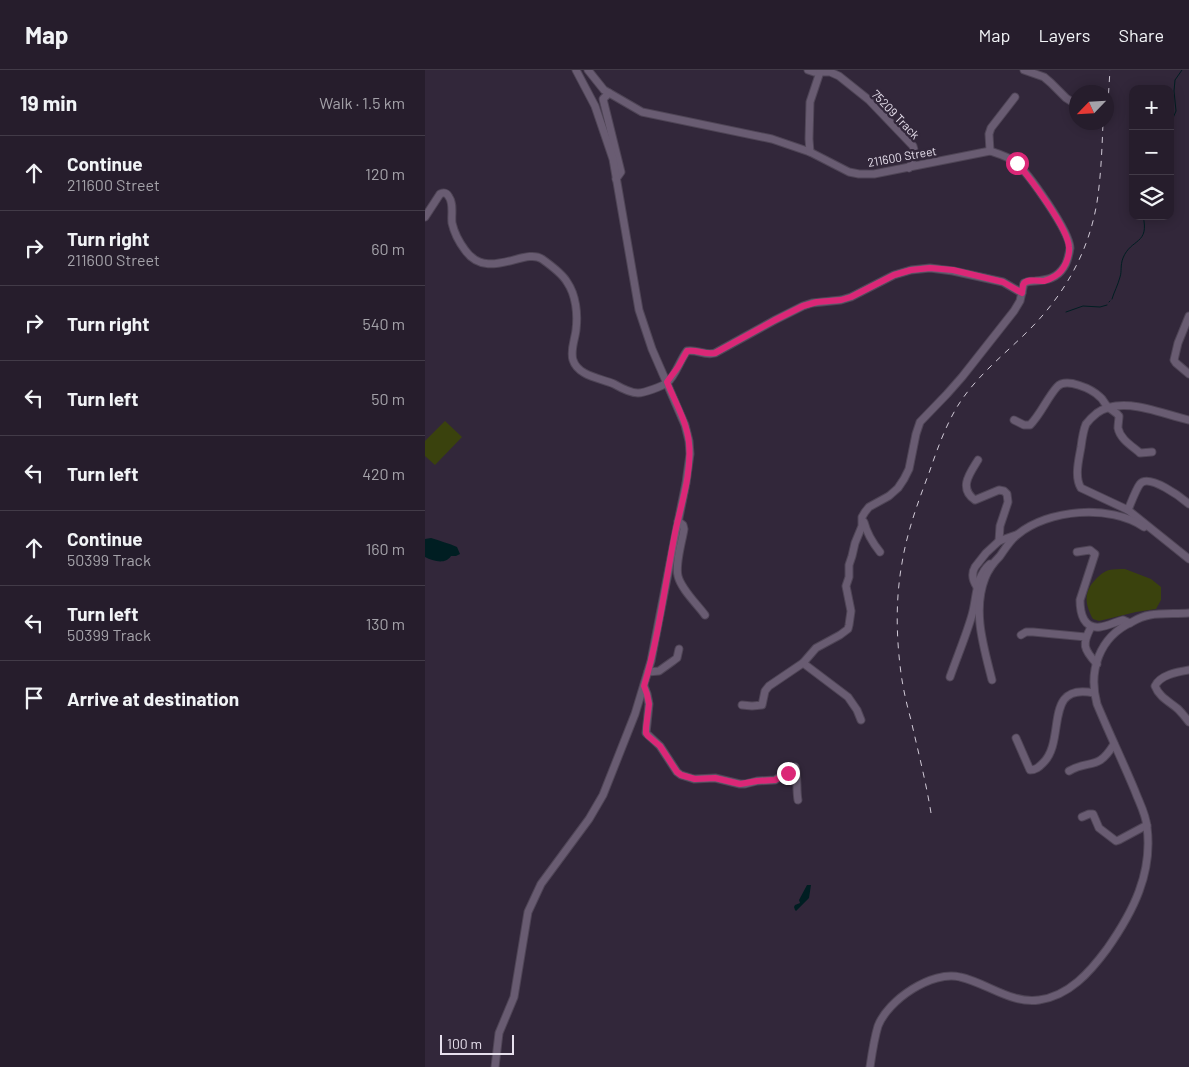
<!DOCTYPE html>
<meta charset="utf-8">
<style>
:root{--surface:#261d2c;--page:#2e2634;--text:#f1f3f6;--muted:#a4a2a9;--line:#423b48}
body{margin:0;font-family:Barlow,sans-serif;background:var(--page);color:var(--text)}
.controls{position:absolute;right:15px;top:15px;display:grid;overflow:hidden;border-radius:10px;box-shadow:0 2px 12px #0003}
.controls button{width:45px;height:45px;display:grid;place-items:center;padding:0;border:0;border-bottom:1px solid var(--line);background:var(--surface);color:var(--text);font:25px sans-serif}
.compass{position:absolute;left:644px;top:15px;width:45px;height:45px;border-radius:50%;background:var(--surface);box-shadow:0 2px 12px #0003;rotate:245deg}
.scale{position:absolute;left:15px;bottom:12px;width:74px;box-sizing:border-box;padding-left:5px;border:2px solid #e6dfec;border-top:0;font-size:14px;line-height:18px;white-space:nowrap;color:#e6dfec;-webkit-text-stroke:4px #32273a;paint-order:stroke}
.stop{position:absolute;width:15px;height:15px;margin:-11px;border:4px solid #db2777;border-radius:50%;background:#fff}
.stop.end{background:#db2777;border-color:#fff;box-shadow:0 1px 5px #0008}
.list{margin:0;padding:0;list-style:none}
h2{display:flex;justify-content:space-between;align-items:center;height:65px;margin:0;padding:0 20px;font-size:21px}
h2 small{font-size:16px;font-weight:400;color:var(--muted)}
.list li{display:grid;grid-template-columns:32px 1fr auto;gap:15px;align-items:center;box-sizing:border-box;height:75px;padding:0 20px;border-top:1px solid var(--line)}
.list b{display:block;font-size:19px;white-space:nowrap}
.list p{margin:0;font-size:16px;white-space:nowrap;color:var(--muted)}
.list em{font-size:16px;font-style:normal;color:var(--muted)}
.icon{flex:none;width:28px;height:28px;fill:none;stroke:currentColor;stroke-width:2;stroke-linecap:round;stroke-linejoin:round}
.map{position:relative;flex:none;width:764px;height:997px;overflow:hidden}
header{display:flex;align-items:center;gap:30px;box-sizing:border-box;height:70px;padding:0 25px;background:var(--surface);border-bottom:1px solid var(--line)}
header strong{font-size:24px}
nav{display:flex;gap:28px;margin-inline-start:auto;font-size:18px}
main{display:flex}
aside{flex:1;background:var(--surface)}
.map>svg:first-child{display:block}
</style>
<header>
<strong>Map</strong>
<nav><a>Map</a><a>Layers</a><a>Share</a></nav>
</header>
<main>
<aside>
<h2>19 min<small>Walk · 1.5 km</small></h2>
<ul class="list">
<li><svg class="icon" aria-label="ahead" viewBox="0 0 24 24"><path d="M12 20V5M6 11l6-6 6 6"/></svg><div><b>Continue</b><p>211600 Street</p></div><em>120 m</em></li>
<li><svg class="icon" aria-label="right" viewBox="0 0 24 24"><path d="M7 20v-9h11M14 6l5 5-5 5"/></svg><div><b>Turn right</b><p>211600 Street</p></div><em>60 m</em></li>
<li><svg class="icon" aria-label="right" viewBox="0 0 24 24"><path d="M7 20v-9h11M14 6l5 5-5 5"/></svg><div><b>Turn right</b></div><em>540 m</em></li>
<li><svg class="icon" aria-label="left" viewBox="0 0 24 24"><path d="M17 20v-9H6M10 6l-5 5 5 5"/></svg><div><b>Turn left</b></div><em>50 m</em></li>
<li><svg class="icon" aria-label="left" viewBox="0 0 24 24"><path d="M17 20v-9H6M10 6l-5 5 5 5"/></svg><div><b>Turn left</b></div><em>420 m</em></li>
<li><svg class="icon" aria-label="ahead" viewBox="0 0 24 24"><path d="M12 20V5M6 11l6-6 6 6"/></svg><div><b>Continue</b><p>50399 Track</p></div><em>160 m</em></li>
<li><svg class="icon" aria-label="left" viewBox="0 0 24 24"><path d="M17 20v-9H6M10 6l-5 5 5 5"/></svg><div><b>Turn left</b><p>50399 Track</p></div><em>130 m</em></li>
<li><svg class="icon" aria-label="arrive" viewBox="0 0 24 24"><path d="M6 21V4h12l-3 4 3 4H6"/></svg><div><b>Arrive at destination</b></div></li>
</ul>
</aside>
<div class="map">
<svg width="764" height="997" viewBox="0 0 764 997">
<rect width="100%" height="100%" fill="#32273a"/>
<g fill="#3a420d">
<polygon points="20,351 37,367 10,395 0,386 0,371"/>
<path d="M700,499L726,509L736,517V530L731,539L711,542L674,551L668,549C660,534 658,522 671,509C675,505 678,502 684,500C689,499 694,499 700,499Z"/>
</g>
<g fill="#001e22">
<path d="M6,468C15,471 23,473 32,477L35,484L31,486H26C20,495 8,491 0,487V469Z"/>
<polygon points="382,815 386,815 384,828 371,841 370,840 369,837 370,835 375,833 374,830"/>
</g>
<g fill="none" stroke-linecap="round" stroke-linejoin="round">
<g stroke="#001e22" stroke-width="1">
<polyline points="745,55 751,41 749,21 750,10 757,0"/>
<path d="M687,229C689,222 693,215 695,207C697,201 695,196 698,188C706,168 725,175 718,146"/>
<polyline points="684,232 685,231"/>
<polyline points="641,242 658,236 675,237 682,235"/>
</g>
<defs>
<g id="minor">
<path d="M163,0L179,20L217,42L347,69L385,82L424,102L434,104H449L565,81C574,84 582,86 590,92C603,102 645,162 645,178C644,184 642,193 639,197C632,208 623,210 610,211C605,211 603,211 599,213L595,231L589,241L537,307L522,324L495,352L491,364L484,399L479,409L473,418L464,426L444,437L440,442L437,447V456L430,473L427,486L424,495V507L421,516L426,541L424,555L423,559L415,565L391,578L378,593L423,627L432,640L436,650"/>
<path d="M383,0L389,2H405L414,6L444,30L488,76C491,84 488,90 484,98"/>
<polyline points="599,0 619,7 626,13 641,28 652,35"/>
<polyline points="184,23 178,29 179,33 196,102 191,109"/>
<polyline points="565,81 564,64 566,58 590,27"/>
<polyline points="385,82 384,69 385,32 395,2"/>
<path d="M0,147L15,124C19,122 22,123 24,127C29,134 26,145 27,153C29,162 34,172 40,180C62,212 100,177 117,189C124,194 138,205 142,212C151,225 153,244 151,260C150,269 145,280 148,290C153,306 175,308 189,314C196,318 205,323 213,323C220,323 237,316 242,313C251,305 255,290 262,281C272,279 279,286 290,283L350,250L378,236L387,233L416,230L426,227L469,205L486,200L505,198L528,201L578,212L597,223"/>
<polyline points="764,246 753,273 749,290 751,293 764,304"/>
<path d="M589,350L599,355H605C616,344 622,328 632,317C641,307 667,319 675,327C678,329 679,333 682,336C686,340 691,342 694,346C694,349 693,354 693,358C695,369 707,376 715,383L727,382"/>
<path d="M764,350C736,344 697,325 672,343C667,347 664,350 661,354C658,361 657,369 656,377C654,389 649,407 656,418L703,440L764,489"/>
<path d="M553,390C545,403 533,418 550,430L574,420L579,421L582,424L583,432L575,456L574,471"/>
<path d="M703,440C706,433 711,419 715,414C724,403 757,428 764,434"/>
<path d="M253,451L258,455L259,459C257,472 250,494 253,506C256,519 272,534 280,545"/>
<path d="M439,452C442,464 447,472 455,482"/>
<path d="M652,482L665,480L670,484L655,530C655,544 659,559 675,557C683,556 690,552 698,550L705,553"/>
<path d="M552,517C548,511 546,504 550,497L561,483L574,471L591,465"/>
<path d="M666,557C657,574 658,579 672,594"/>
<polyline points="596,565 601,562 608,562 661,567"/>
<path d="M764,600C752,602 735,605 730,616C734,627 745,632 753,639C757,643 761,648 764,652"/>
<polyline points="223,602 234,601 248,591 252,588 254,579"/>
<path d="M525,607C532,587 541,566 547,545C552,528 550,507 565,494"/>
<path d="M567,610C559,578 547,541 560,508C563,500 569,492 575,486C580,479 585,470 592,465C623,439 685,434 719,457"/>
<path d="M219,616L222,624L224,634L221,663L235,676L252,702L256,705L269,709L290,708L315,714H320L332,711L350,710L370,697C373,707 371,719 373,730"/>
<polyline points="317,635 327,636 337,635 340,621 344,616 378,593"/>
<path d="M591,668L605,700C611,700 614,697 618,693C642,670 617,612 669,623"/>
<path d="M644,701C665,689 673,701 689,674"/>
<polyline points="657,747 664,744 668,744 674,758 691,771 694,770 722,755"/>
<polyline points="70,997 74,963 89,927 103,842 116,814 164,749 178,725 210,644 226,591 251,462 261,413 265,384 264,371 260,355 227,279 214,240 188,89 170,36 151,0"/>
<path d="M445,997C447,983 449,969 453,956C463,930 507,900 535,907C562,913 586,934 614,930C644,926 665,902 682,879C708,842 728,803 722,757C721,744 714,732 710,721C698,692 684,663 672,634C663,601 674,567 707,552C712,549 719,546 725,545C737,543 751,544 764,543"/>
</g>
</defs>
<use href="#minor" stroke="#4f4556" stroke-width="9"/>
<use href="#minor" stroke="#695c72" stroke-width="7"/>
<g stroke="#d1cad7" stroke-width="1" stroke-dasharray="6 6" stroke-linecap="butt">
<polyline points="682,48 685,0"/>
<path d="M506,743C501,712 493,681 486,650C481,632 477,614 475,595C471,561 471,526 477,493C482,462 493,432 504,403C512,380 520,357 532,337C551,306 579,285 604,260C640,224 664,181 672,132C676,106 677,79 678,52"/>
</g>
</g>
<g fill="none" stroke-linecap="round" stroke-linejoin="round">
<path stroke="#db2777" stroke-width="6" d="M363,703L350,710L332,711L315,714L290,708L270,709L256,705L252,702L235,676L223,666L221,663V658L224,634L222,624L219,616C234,566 240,514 250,463C256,434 267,403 264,373C262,352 250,332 242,312L253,297L262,281C272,279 279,285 290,283L350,250L378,236L392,232L416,230L426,227L469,205L486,200L505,198L528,200L578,212L597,223C597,222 598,216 598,215C601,208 613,211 619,211C623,210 627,208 630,206C639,201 645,187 644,177C643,158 605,108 592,93"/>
</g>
<g text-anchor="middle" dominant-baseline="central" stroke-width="5" stroke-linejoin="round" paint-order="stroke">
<g font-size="12" fill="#e6dfec" stroke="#32273a">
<text transform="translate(471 44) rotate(46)">75209 Track</text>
<text transform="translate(477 86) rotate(-10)">211600 Street</text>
</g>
</g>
</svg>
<div class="controls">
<button>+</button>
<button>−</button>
<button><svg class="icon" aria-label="layers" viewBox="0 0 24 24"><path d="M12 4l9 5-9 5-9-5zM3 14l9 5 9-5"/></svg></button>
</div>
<svg class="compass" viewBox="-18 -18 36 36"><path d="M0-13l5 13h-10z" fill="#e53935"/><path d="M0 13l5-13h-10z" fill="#a4a2a9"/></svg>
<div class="scale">100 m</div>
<div class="stop" style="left:592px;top:93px"></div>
<div class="stop end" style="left:363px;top:703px"></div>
</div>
</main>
